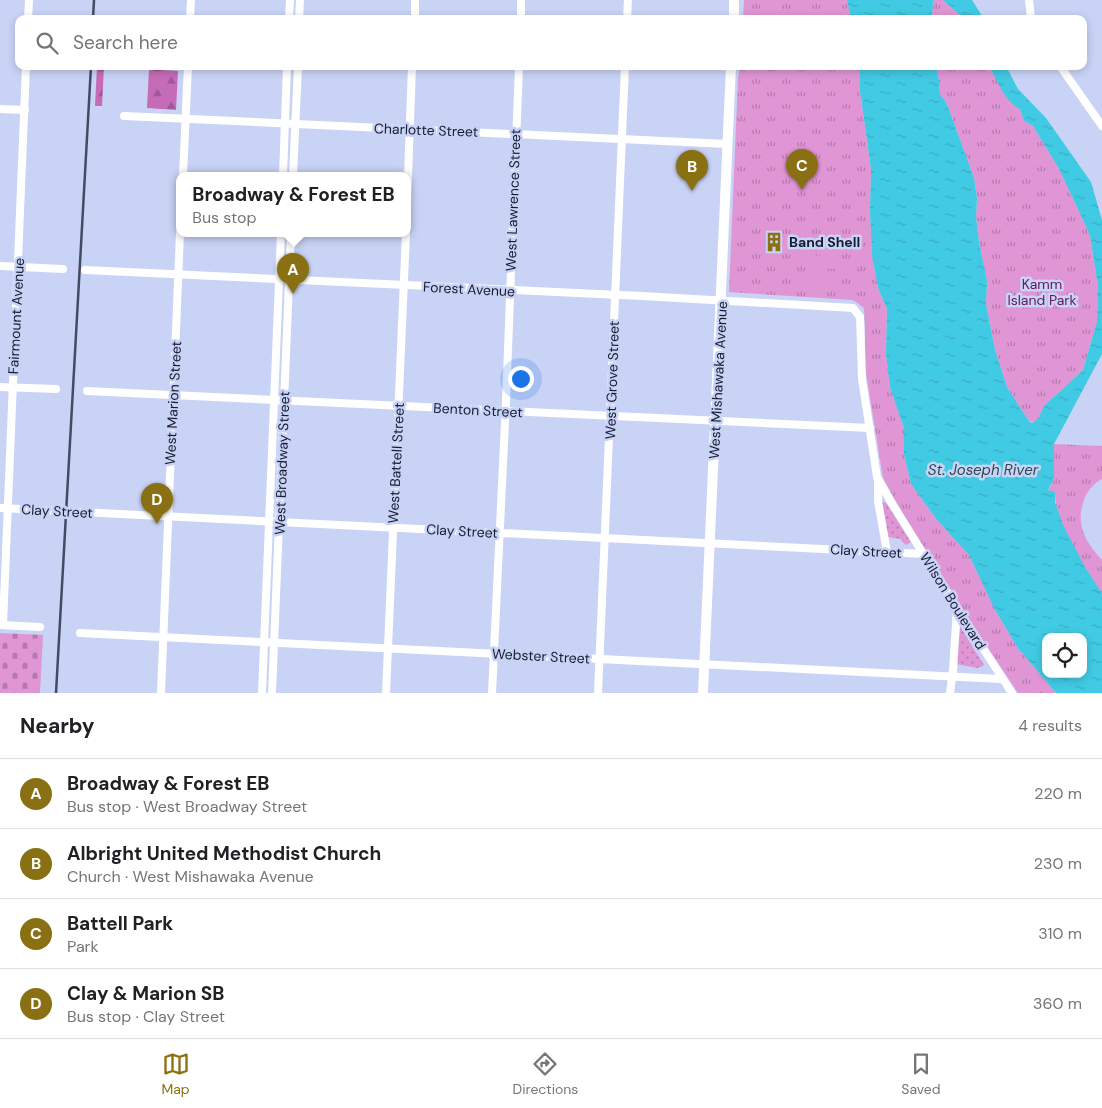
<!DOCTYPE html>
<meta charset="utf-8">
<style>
:root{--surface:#fff;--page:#f6f6f6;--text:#202124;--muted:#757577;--line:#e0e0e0;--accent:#897012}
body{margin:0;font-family:"DM Sans",sans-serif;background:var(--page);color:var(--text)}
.controls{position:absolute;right:15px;bottom:15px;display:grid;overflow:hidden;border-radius:10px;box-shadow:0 2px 8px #0003}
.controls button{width:45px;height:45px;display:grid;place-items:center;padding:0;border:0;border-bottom:1px solid var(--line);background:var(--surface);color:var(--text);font:25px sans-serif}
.you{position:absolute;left:520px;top:378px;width:18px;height:18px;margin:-12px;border:4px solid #fff;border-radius:50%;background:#1a73e8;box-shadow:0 0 0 8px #1a73e833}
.badge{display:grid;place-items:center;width:32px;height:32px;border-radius:50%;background:var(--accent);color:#fff;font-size:16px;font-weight:700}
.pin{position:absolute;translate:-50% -41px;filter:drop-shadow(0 1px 2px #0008)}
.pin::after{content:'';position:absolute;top:26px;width:18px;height:15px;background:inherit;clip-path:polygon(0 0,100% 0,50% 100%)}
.popup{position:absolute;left:176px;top:172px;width:235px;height:65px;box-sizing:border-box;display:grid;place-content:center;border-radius:10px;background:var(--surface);filter:drop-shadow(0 1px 4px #0005);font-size:16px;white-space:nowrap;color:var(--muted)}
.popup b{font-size:19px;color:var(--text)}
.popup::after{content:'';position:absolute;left:50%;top:100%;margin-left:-10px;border:10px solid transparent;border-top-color:var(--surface)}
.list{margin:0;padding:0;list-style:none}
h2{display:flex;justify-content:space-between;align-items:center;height:65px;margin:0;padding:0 20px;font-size:21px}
h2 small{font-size:16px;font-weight:400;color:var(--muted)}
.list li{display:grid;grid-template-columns:32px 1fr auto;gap:15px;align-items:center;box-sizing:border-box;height:70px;padding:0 20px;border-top:1px solid var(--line)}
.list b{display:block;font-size:19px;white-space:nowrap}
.list p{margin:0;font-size:16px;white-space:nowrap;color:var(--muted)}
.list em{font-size:16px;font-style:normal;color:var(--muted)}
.icon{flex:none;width:28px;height:28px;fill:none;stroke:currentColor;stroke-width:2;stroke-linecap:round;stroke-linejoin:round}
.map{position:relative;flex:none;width:1102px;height:693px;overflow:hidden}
.search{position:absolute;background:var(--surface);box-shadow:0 2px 8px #0003;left:15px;right:15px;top:15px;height:55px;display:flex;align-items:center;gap:12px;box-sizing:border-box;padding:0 18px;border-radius:10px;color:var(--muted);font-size:19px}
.sheet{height:345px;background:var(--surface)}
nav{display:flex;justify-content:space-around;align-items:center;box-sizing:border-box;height:70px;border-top:1px solid var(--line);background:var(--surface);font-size:14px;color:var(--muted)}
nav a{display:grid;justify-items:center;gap:2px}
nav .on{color:var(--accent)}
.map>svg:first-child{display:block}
</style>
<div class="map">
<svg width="1102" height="693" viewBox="0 0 1102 693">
<defs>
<pattern id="grass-dots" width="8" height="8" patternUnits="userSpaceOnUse" patternTransform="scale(1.25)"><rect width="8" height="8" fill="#e096d4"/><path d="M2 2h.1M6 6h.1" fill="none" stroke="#b57aad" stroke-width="1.8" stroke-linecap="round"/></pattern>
<pattern id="forest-firs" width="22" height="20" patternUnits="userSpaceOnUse" patternTransform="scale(1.25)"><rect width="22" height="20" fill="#c66bb8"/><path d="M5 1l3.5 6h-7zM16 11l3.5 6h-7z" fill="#a05796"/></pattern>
<pattern id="cemetery-stones" width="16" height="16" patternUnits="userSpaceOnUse" patternTransform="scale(1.25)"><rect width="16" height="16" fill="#e096d4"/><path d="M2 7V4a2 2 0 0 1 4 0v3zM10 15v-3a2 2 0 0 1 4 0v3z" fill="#b57aad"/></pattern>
<pattern id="park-tufts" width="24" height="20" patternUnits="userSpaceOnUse" patternTransform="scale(1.25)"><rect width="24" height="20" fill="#e096d4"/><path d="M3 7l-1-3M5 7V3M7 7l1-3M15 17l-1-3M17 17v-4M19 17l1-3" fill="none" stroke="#b57aad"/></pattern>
<pattern id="water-ripples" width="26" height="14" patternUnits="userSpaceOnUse" patternTransform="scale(1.25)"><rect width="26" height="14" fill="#41cae3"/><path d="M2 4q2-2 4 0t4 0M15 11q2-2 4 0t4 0" fill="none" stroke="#38adc3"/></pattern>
</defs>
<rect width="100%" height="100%" fill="#c9d3f5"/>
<g fill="url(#grass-dots)">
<polygon points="883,502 886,503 911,542 906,545 900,539 888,537 882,504"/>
<polygon points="960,626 984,665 983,666 977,668 956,664"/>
</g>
<g fill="url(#forest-firs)">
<polygon points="97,66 104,66 102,106 95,106"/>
<polygon points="149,69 178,71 176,110 147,108"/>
</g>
<polygon fill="url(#cemetery-stones)" points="0,633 43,635 40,693 0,693"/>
<g fill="url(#park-tufts)">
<polygon points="744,0 847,0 851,19 743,19"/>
<polygon points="933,0 943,0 964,19 932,19"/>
<polygon points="740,66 860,66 860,91 871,169 870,212 872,256 878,288 887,309 886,354 890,388 904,428 904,455 911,484 937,520 969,555 994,608 1017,647 1056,693 1018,693 980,636 905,517 883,478 865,367 865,328 864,308 853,300 729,292 738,78"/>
<polygon points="936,66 989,66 1006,95 1020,109 1024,121 1033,126 1059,169 1084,222 1090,236 1098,286 1097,321 1083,370 1044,406 1038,419 1034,422 1029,421 1007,387 995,350 986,304 987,281 979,242 976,217 977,198 974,178 947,104 940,94 939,80"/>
<path d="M1054,444L1102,446V479C1094,483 1087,491 1084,500C1075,525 1085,541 1102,560V593C1085,567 1054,523 1055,492L1048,491L1054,478Z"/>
</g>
<g fill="#e096d4">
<polygon points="811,239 837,240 836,253 810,252"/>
<polygon points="811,255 836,257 836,269 810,268"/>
<polygon points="810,271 836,272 835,285 809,284"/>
</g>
<g fill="url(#water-ripples)" fill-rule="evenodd">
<polygon points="847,0 933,0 932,19 851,19"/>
<polygon points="943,0 972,0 984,19 964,19"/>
<path d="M860,66H936L939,80L940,94L947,104L974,178L977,198L976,217L979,242L987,281L986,304L995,350L1007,387L1029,421L1032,423L1038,419L1044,406L1083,370L1097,321L1098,286L1090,236L1084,222L1059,169L1033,126L1024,121L1020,109C1005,102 997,80 989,66H1006L1018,89L1046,118L1091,182L1102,220V354L1054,444V478L1048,490L1055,492V502L1063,525L1085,567L1102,593V693H1056L1017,647L994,608L969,555L937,520L911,484L904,455V428L890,388L886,354L887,309L878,288L872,256L870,212L871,169L860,91ZM1046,637H1083V674H1046Z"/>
</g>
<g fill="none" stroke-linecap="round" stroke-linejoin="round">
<g stroke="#fff" stroke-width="8">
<polyline points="1029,0 1031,19"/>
<polyline points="28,19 29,0"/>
<polyline points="190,19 191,0"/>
<polyline points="289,19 290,0"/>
<polyline points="299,19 300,0"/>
<polyline points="415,19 415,0"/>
<polyline points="521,19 521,0"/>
<polyline points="627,19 628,0"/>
<polyline points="1060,66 1102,126"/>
<polyline points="0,109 25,110"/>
<polyline points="124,116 728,144"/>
<polyline points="183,175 188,66"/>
<polyline points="283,175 287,66"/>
<polyline points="293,175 298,66"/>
<polyline points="407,205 412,66"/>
<polyline points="0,266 63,269"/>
<polyline points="85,270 642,296 853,308 860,317 862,379 877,477 891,502 957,608 1012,693"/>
<polyline points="0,387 56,389"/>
<polyline points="87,391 870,428"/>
<polyline points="878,481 878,501 887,552"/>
<polyline points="0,508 924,554"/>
<polyline points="0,625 40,627"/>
<polyline points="3,625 26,66"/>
<polyline points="80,633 1001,679"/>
<polyline points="161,693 180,233"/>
<polyline points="262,693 281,233"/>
<polyline points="272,693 291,233"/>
<polyline points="386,693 406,233"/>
<polyline points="492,693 506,401 519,66"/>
<polyline points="598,693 625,66"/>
<polyline points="950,693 953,670 957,608"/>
</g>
<g stroke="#fff" stroke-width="10">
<polyline points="734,19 734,0"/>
<polyline points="703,693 731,66"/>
</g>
<g stroke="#444a63" stroke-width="2.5">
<polyline points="93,19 94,0"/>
<polyline points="56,693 91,66"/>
</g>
</g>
<defs>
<symbol id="building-bare" viewBox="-9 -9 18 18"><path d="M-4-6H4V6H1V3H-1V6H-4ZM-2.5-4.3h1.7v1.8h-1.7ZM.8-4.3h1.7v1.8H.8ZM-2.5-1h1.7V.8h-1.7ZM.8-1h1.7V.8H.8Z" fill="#897012" stroke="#c9d3f5" stroke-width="2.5" paint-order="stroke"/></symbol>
</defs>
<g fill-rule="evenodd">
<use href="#building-bare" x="760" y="228" width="28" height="28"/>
</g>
<g text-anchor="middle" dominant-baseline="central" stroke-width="5" stroke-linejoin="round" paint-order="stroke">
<g font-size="14" fill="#171c31" stroke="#c9d3f5">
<text transform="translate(426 130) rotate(2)">Charlotte Street</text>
<text transform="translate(513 200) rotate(-88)">West Lawrence Street</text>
<text transform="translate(469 289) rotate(3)">Forest Avenue</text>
<text transform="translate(16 316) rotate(-87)">Fairmount Avenue</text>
<text transform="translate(612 380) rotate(-88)">West Grove Street</text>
<text transform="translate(718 380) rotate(-87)">West Mishawaka Avenue</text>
<text transform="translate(173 403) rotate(-87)">West Marion Street</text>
<text transform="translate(478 410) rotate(3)">Benton Street</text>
<text transform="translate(282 463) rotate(-88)">West Broadway Street</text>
<text transform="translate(396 463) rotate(-87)">West Battell Street</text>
<text transform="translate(57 511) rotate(3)">Clay Street</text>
<text transform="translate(462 531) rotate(3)">Clay Street</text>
<text transform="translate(866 551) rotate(3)">Clay Street</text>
<text transform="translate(953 601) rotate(58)">Wilson Boulevard</text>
<text transform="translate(541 656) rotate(3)">Webster Street</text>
</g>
<g font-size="14" font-weight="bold" fill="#171c31" stroke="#c9d3f5" text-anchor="start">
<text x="789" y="242">Band Shell</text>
</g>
<g font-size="14" fill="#67145f" stroke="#c9d3f5">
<text x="1042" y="284">Kamm<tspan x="1042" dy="16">Island Park</tspan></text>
</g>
<g font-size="15" font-style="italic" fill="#2e4a51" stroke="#c9d3f5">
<text x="983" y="470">St. Joseph River</text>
</g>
</g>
</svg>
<div class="controls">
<button><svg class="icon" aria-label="locate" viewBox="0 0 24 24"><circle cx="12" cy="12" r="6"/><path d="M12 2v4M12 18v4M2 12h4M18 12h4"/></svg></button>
</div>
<div class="you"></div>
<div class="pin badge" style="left:293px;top:294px">A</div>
<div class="popup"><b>Broadway &amp; Forest EB</b>Bus stop</div>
<div class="pin badge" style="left:692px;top:191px">B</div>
<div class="pin badge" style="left:802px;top:190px">C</div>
<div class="pin badge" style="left:157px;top:524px">D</div>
<div class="search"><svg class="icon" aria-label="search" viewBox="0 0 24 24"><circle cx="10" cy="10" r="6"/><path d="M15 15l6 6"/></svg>Search here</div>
</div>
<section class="sheet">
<h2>Nearby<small>4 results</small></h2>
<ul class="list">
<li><span class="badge">A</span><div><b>Broadway &amp; Forest EB</b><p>Bus stop · West Broadway Street</p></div><em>220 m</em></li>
<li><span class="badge">B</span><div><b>Albright United Methodist Church</b><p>Church · West Mishawaka Avenue</p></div><em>230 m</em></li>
<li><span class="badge">C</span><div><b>Battell Park</b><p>Park</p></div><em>310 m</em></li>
<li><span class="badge">D</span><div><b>Clay &amp; Marion SB</b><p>Bus stop · Clay Street</p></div><em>360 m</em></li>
</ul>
</section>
<nav>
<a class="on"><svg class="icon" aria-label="map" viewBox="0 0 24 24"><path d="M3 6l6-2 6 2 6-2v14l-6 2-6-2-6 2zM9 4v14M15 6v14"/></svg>Map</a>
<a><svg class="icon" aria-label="directions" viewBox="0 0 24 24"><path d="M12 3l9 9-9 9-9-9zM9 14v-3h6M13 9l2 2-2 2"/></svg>Directions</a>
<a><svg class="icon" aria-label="saved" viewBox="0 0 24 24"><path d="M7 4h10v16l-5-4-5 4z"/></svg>Saved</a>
</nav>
